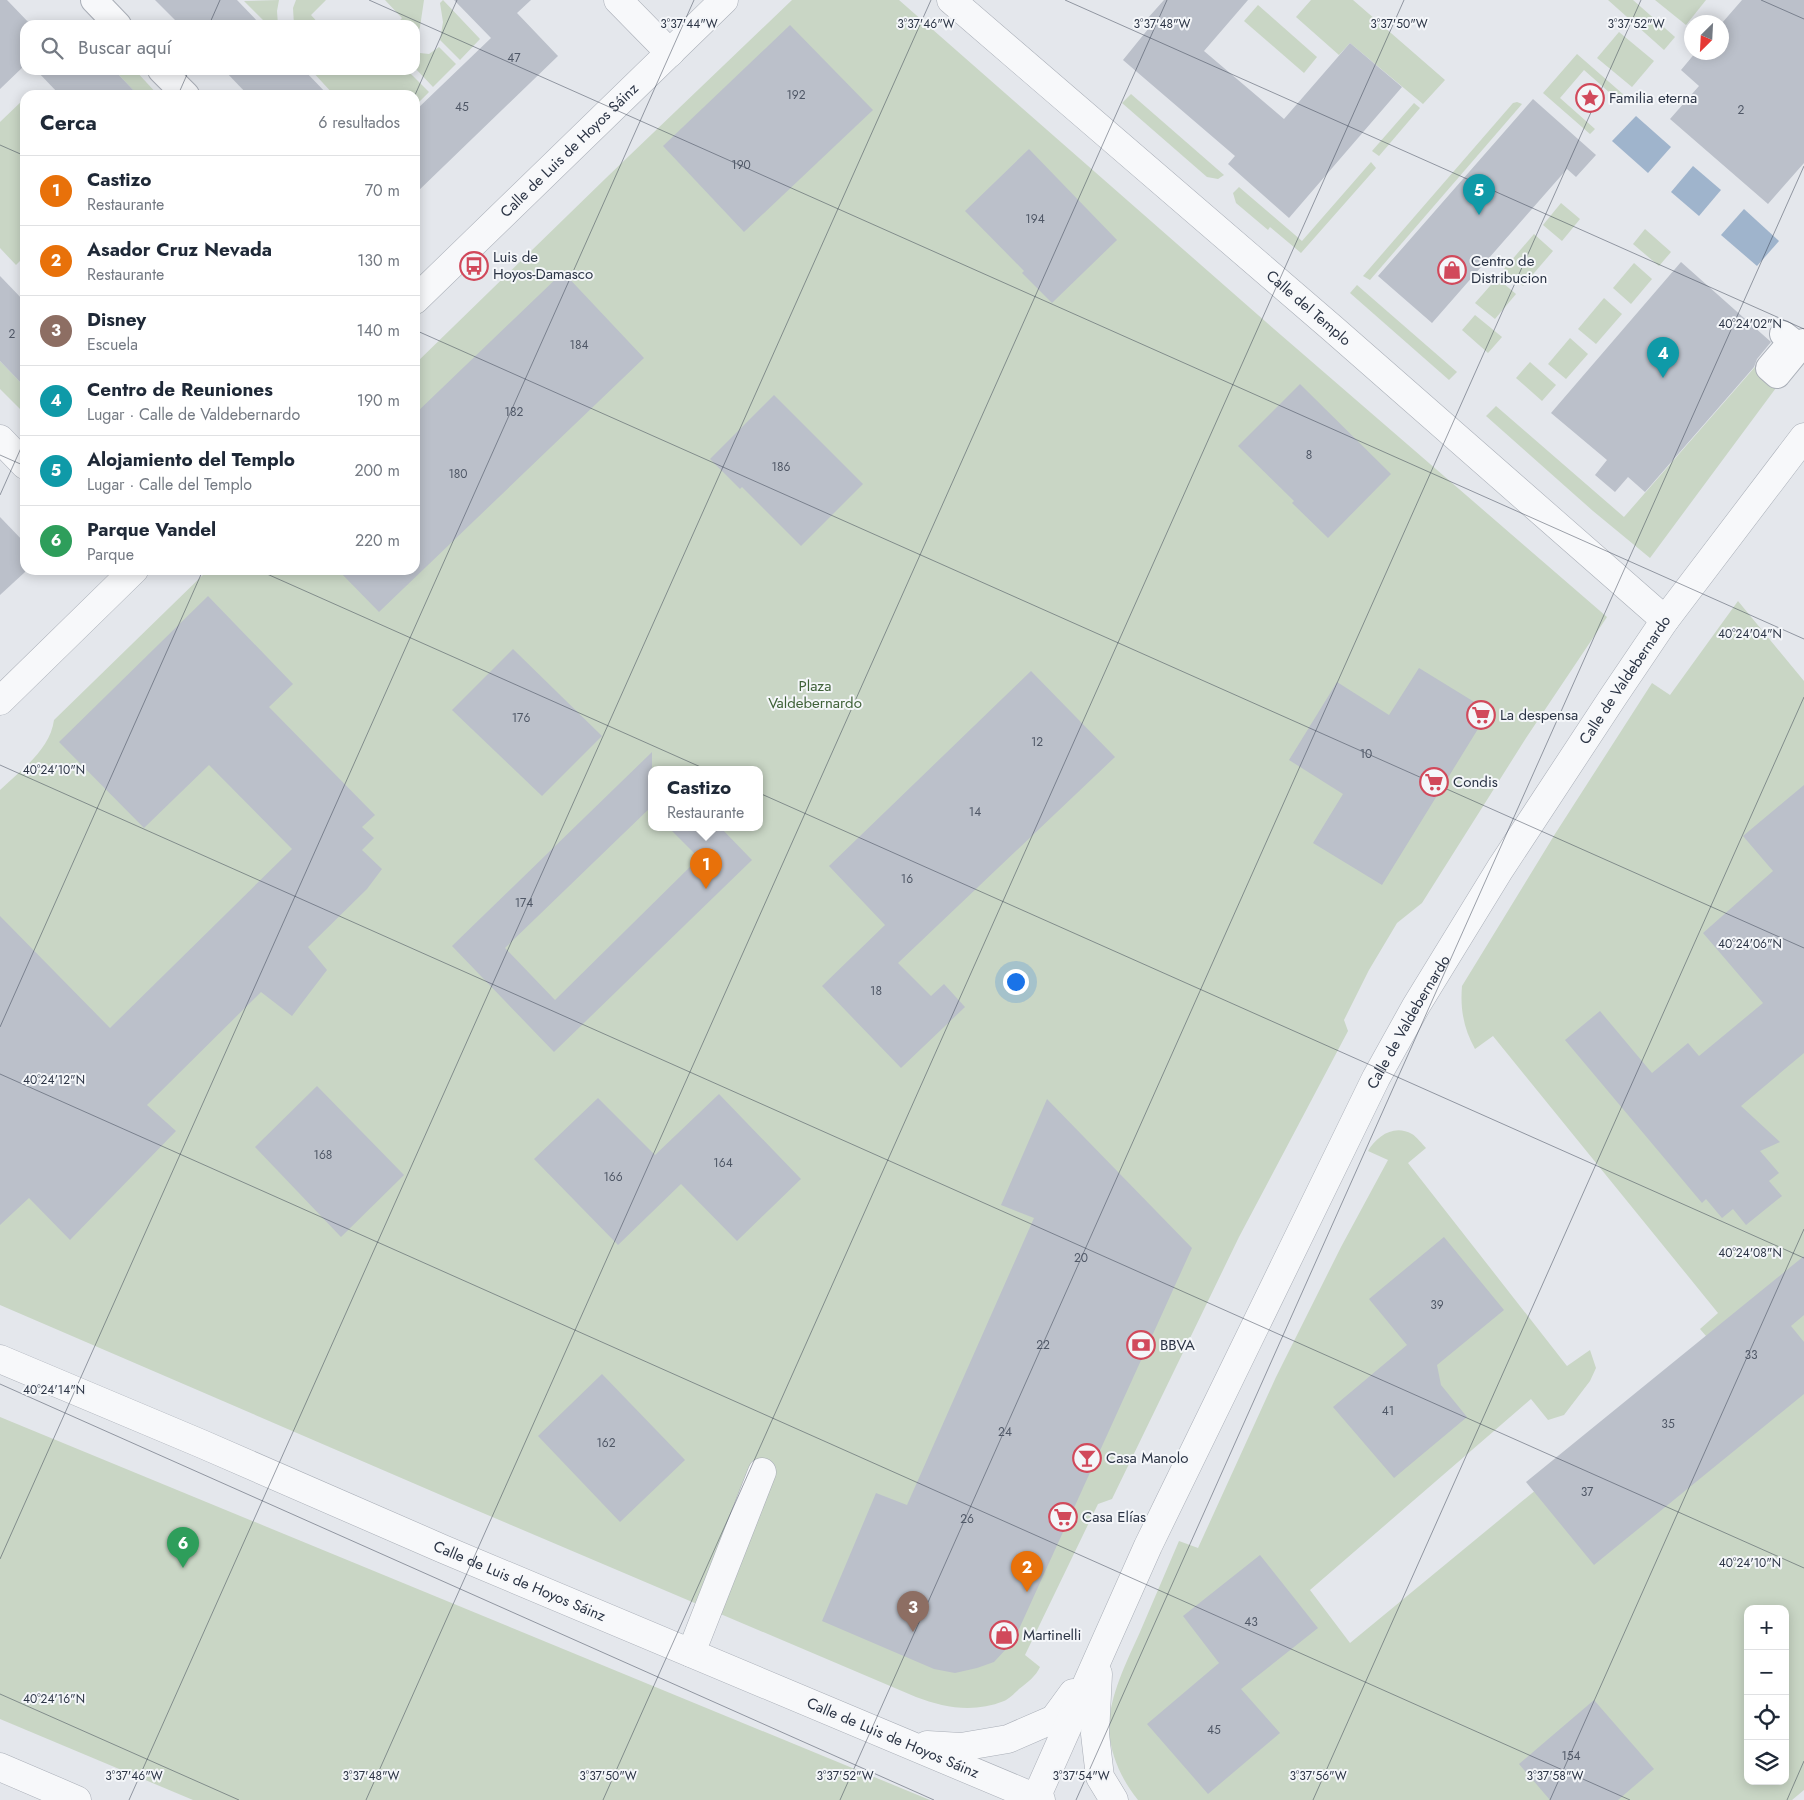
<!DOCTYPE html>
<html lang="es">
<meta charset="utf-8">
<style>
:root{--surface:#fff;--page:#f6f6f7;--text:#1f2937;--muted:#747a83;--line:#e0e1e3;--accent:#d1495b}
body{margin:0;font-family:Jost,sans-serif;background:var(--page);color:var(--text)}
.controls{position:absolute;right:15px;bottom:15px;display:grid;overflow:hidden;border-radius:10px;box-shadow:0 2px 12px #0003}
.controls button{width:45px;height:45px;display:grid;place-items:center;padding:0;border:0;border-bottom:1px solid var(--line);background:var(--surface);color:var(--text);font:25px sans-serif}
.compass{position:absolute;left:1684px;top:15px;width:45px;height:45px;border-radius:50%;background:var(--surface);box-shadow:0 2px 12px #0003;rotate:204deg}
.you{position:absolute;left:1015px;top:981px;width:18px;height:18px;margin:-12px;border:4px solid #fff;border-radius:50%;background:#1a73e8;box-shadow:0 0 0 8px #1a73e833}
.badge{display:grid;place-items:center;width:32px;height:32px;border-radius:50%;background:var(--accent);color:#fff;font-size:16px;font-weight:700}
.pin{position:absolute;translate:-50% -41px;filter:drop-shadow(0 1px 2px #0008)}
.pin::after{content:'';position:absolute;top:26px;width:18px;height:15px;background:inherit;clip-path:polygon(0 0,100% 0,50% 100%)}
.popup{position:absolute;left:648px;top:766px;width:115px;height:65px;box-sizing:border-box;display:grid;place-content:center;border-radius:10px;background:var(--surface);filter:drop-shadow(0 1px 4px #0005);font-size:16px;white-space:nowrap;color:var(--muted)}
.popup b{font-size:19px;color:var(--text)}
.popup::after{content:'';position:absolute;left:50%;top:100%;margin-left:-10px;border:10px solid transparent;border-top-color:var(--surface)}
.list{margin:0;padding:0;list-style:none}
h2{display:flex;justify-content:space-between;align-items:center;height:65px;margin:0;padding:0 20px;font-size:21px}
h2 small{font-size:16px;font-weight:400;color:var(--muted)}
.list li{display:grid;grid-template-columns:32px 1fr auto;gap:15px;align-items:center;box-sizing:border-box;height:70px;padding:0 20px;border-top:1px solid var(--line)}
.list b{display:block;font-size:19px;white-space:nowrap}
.list p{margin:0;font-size:16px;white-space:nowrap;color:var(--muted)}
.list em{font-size:16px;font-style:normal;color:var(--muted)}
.icon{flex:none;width:28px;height:28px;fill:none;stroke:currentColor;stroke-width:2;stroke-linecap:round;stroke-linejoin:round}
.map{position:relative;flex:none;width:1804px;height:1800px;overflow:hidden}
.search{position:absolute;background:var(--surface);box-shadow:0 2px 12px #0003;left:20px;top:20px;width:400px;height:55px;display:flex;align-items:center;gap:12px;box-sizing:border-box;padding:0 18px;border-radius:15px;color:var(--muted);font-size:19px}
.panel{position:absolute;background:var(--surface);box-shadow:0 2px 12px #0003;left:20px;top:90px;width:400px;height:485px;border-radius:15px}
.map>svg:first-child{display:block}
</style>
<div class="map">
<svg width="1804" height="1800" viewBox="0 0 1804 1800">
<rect width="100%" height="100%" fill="#e4e7ec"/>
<g fill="#c9d6c5" fill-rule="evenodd">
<polygon points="279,0 277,11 278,25 268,25 244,1"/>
<polygon points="296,0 326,0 311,15 320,25 294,25 293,8"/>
<polygon points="385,0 424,0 420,27 416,39 418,47 415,55 415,25 396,25 402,18"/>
<polygon points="443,0 480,39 460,60 440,40 443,22 440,3"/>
<path d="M792,0H899L1274,329L1607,617L1526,738L1422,903L1397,923L1369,970L1344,1020L1348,1031L1239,1237L1112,1499L1098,1504L1025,1655L1040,1667C1036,1676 1027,1683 1019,1689C1015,1693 1009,1699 1004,1701C974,1713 945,1708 916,1697L457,1502L0,1305V790C21,770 50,750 54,720L208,570H415V364L606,178ZM652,770H760V828H652Z"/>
<polygon points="1311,0 1353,0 1445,80 1423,104 1350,43 1339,55 1296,17"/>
<polygon points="1608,0 1633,0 1675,37 1664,50"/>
<polygon points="1655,0 1706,0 1686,25"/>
<polygon points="1258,5 1317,57 1304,73 1244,21"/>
<polygon points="1619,32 1654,61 1632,87 1597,58"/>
<polygon points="439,47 456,64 433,87 415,68 415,59 420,53 429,54"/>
<polygon points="1577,54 1624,95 1619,101 1584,70 1560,98 1595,129 1590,134 1543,93"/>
<polygon points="114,70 135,70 158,95 138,95"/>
<polygon points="311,70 407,70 429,92 415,106 415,95 334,95"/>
<polygon points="1131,94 1224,175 1218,179 1207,177 1122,103"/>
<polygon points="25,98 25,256 16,265 0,248 0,122"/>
<polygon points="1517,102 1522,104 1370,280 1363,276 1513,103"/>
<polygon points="1414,103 1420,108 1379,156 1372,151"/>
<polygon points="1371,162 1376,168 1301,253 1270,227 1268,230 1236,203 1233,193 1239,187 1302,241"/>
<polygon points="1561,203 1580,219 1562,241 1543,225"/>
<polygon points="1645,229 1671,252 1659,266 1633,244"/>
<polygon points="1534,234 1553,251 1523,286 1504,269"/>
<polygon points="1634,263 1652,279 1631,304 1613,288"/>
<polygon points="1497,278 1516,294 1495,319 1475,303"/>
<polygon points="1357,285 1457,372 1449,380 1350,293"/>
<polygon points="1604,298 1622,314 1596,344 1578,329"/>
<polygon points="1475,315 1502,337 1488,353 1462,330"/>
<polygon points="1570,338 1588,354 1566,379 1548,364"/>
<polygon points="1775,344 1804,350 1650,558 1593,511 1486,416 1496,406 1624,517"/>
<polygon points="0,361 25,387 25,414 0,389"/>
<polygon points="1530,362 1556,385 1542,401 1516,378"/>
<path d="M1738,601L1804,681V1790L1792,1800H1138C1122,1780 1111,1757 1109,1731C1108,1698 1127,1661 1140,1632C1153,1602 1166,1571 1179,1541L1198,1548L1276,1377L1341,1247L1388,1160L1368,1151C1377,1136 1394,1124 1412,1134C1417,1137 1422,1144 1426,1148L1408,1163L1567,1366L1590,1350L1596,1368L1590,1381L1564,1415L1548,1420L1531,1399L1310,1590L1350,1643L1713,1344L1700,1329L1718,1313L1493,1036L1475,1049C1464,1029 1460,1010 1462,986L1555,834L1652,683L1670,695ZM1748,1609H1785V1781H1748Z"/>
<polygon points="0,1417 930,1800 193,1800 0,1719"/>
</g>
<g fill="#9fb4cc">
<polygon points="1636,116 1671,147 1648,173 1612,141"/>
<polygon points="1693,166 1721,190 1699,216 1671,192"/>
<polygon points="1744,209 1779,241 1757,266 1721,235"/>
</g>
<g fill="#bbc0ca">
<polygon points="0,0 7,0 31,25 25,25 25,65 0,89"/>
<polygon points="155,0 237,0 261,25 180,25"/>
<polygon points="454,0 531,0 517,13 558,56 415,194 415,111 491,38"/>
<polygon points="1164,0 1248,0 1204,51 1284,119 1350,43 1402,87 1289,218 1228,164 1235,156 1123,60 1153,23 1147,19"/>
<polygon points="1742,0 1804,0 1804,163 1768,204 1670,119 1699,86 1681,70 1696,52 1722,52 1722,23"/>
<polygon points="790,25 873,110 744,232 663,146"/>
<polygon points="36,70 114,70 138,95 60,95"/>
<polygon points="224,70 304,70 328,95 248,95"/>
<polygon points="1533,99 1596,155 1576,177 1567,169 1432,323 1378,276"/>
<polygon points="1029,149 1117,240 1052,303 1022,273 1024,271 965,211"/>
<polygon points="1681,262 1771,342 1757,359 1754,367 1645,492 1628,477 1615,492 1595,475 1607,460 1551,413"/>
<polygon points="563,272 644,358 379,612 338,570 415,570 415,414"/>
<polygon points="0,276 25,302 25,387 0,361"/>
<polygon points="1300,384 1391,474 1328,538 1292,503 1294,501 1238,446"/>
<polygon points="774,395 863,484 801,546 742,487 740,489 710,459"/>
<polygon points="0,517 25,543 25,572 0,595"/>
<polygon points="208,596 293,684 269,707 375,815 362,827 374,838 362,850 382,869 367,889 308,947 327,970 292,1016 261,992 147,1105 176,1131 70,1240 29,1198 0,1225 0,916 110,1028 292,849 209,765 144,828 59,742"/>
<polygon points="513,649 602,736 542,796 452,710"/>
<polygon points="1419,668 1489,711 1382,885 1313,843 1343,794 1289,760 1337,682 1389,715"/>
<polygon points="1031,671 1115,757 898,963 931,996 944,984 965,1007 901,1068 822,986 885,925 829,866"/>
<polygon points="652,752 652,806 505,948 555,1000 699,858 669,828 721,828 752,860 554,1052 452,946"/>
<polygon points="1804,785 1804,1053 1741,1106 1780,1142 1760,1151 1779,1173 1769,1181 1782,1196 1746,1225 1733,1209 1722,1218 1706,1199 1702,1203 1565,1040 1600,1011 1652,1073 1688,1043 1699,1056 1763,1003 1703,933 1773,871 1743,836"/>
<polygon points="317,1086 404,1175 341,1237 255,1147"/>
<polygon points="719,1094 801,1179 737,1241 681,1184 618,1245 534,1159 598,1098 655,1155"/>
<polygon points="1047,1099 1192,1248 1019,1629 1008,1647 994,1662 977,1668 955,1673 934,1669 822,1621 876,1493 907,1505 1034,1218 1001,1205"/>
<polygon points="1444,1237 1504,1310 1437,1365 1441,1385 1467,1417 1394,1478 1333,1407 1407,1345 1369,1299"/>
<polygon points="1804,1256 1804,1315 1791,1326 1804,1342 1804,1394 1594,1565 1526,1482"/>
<polygon points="602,1374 685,1460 620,1522 538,1436"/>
<polygon points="1260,1555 1318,1628 1241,1689 1280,1733 1208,1794 1147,1724 1219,1663 1183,1616"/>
<polygon points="1594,1700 1654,1769 1618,1800 1550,1800 1519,1764"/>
</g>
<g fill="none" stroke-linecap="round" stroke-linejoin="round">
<defs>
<g id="pedestrian">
<polyline points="94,0 118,25"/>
<polyline points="161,70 186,95"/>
<polyline points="1783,334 1792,341 1769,368 1777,375 1804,342"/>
</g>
<g id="minor">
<polyline points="618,0 670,53"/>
<path id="s1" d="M951,0L1332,328L1665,620"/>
<path id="s2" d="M415,300L724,0"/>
<polyline points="0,439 25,465"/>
<polyline points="0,701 134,570"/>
<path id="s3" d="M0,1359L202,1444L443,1549L1041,1800"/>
<polyline points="691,1653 762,1472"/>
<polyline points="1098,1674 1095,1734 1100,1777 1114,1800"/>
<polyline points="927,1745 961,1747 1008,1739 1054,1719 1073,1693"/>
<polyline points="0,1767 77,1800"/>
<path id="s4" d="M1036,1798L1148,1546L1376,1078L1416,1006L1500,869L1613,697L1665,620L1804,437"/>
</g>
</defs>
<use href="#pedestrian" stroke="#a9aeb7" stroke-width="28"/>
<use href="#minor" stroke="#a9aeb7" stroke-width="29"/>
<use href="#pedestrian" stroke="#f7f8fa" stroke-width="26"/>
<use href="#minor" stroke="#f7f8fa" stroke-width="28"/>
</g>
<path fill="none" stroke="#2b3445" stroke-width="1" stroke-opacity="0.45" d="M369,0L1804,639M1065,0L1804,329M1761,0L1804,19M209,25L220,0M178,95L189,70M415,95L457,0M0,145L25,156M415,330L1804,948M0,455L25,466M0,495L25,439M258,570L1804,1258M0,765L1804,1568M0,1027L203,570M0,1074L1630,1800M0,1384L934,1800M0,1559L694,0M0,1694L239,1800M129,1800L931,0M366,1800L1167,0M603,1800L1404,0M840,1800L1641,0M1076,1800L1804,166M1313,1800L1804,697M1550,1800L1804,1229M1787,1800L1804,1761"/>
<defs>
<symbol id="sight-ring" viewBox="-11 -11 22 22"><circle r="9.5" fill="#f4f6f9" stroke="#d1495b" stroke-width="1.5"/><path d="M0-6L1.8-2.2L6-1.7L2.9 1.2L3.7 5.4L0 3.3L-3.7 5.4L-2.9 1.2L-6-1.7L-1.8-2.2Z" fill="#d1495b"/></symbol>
<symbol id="bus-ring" viewBox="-11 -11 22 22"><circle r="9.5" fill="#f4f6f9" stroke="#d1495b" stroke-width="1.5"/><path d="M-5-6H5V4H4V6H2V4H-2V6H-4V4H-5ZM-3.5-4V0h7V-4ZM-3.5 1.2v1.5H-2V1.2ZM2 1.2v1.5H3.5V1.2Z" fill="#d1495b"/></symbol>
<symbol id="shop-ring" viewBox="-11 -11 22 22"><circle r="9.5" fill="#f4f6f9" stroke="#d1495b" stroke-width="1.5"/><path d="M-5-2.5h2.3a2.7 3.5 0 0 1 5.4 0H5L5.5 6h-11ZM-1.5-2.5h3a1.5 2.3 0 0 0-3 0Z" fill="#d1495b"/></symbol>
<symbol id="supermarket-ring" viewBox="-11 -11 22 22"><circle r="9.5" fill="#f4f6f9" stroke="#d1495b" stroke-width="1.5"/><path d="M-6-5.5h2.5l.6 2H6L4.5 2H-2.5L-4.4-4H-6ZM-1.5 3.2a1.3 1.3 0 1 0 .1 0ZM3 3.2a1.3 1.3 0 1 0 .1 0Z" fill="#d1495b"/></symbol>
<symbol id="bank-ring" viewBox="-11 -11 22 22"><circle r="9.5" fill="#f4f6f9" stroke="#d1495b" stroke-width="1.5"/><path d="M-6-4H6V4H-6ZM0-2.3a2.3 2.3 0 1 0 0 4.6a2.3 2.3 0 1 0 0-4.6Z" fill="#d1495b"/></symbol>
<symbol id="bar-ring" viewBox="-11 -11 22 22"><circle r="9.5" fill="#f4f6f9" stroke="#d1495b" stroke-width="1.5"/><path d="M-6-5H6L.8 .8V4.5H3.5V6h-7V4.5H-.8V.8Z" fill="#d1495b"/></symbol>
</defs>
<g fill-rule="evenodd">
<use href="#sight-ring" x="1574" y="82" width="32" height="32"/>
<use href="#bus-ring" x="458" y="250" width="32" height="32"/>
<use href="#shop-ring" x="1436" y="254" width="32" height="32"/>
<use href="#supermarket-ring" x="1465" y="699" width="32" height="32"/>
<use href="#supermarket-ring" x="1418" y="766" width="32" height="32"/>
<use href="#bank-ring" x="1125" y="1329" width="32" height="32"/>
<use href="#bar-ring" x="1071" y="1442" width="32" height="32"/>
<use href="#supermarket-ring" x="1047" y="1501" width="32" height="32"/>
<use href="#shop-ring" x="988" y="1619" width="32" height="32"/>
</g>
<g text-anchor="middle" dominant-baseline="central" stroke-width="4" stroke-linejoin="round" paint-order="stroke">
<g font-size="12" fill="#4f5766">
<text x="514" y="58">47</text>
<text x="796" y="95">192</text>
<text x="462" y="107">45</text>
<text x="1741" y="110">2</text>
<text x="741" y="165">190</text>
<text x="1035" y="219">194</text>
<text x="12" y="334">2</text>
<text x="579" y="345">184</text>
<text x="514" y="412">182</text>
<text x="1309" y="455">8</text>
<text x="781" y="467">186</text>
<text x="458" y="474">180</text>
<text x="521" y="718">176</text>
<text x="1037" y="742">12</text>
<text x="1366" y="754">10</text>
<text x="975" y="812">14</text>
<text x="907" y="879">16</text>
<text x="524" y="903">174</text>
<text x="876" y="991">18</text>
<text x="323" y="1155">168</text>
<text x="723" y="1163">164</text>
<text x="613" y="1177">166</text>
<text x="1081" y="1258">20</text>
<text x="1437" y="1305">39</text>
<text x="1043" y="1345">22</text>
<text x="1751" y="1355">33</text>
<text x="1388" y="1411">41</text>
<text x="1668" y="1424">35</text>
<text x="1005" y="1432">24</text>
<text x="606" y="1443">162</text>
<text x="1587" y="1492">37</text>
<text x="967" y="1519">26</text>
<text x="1251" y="1622">43</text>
<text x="1214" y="1730">45</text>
<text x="1571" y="1756">154</text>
</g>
<g font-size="15" fill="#2b3445" stroke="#f4f6f9" text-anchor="start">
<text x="1609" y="98">Familia eterna</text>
<text x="493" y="257">Luis de<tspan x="493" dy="17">Hoyos-Damasco</tspan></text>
<text x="1471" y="261">Centro de<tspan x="1471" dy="17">Distribucion</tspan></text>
<text x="1500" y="715">La despensa</text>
<text x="1453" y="782">Condis</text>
<text x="1160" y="1345">BBVA</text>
<text x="1106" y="1458">Casa Manolo</text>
<text x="1082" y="1517">Casa Elías</text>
<text x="1023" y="1635">Martinelli</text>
</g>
<g font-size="15" fill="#2b3445" stroke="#f4f6f9">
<text stroke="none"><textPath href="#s2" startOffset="215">Calle de Luis de Hoyos Sáinz</textPath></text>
<text stroke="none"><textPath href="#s1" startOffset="472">Calle del Templo</textPath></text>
<text stroke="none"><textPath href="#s4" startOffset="1266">Calle de Valdebernardo</textPath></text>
<text stroke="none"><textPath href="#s4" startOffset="861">Calle de Valdebernardo</textPath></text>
<text stroke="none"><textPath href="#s3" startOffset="565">Calle de Luis de Hoyos Sáinz</textPath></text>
<text stroke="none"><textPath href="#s3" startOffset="970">Calle de Luis de Hoyos Sáinz</textPath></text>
</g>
<g font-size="15" fill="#3f6138" stroke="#f4f6f9">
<text x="815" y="686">Plaza<tspan x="815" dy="17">Valdebernardo</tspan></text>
</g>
</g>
<g font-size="12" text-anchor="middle" fill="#2b3445" stroke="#f4f6f9" stroke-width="4" stroke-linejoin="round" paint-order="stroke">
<text x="689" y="28">3°37'44"W</text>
<text x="926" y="28">3°37'46"W</text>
<text x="1162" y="28">3°37'48"W</text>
<text x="1399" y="28">3°37'50"W</text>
<text x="1636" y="28">3°37'52"W</text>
<text x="1750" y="328">40°24'02"N</text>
<text x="1750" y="638">40°24'04"N</text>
<text x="54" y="774">40°24'10"N</text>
<text x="1750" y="948">40°24'06"N</text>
<text x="54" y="1084">40°24'12"N</text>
<text x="1750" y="1257">40°24'08"N</text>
<text x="54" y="1394">40°24'14"N</text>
<text x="1750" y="1567">40°24'10"N</text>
<text x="54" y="1703">40°24'16"N</text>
<text x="134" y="1780">3°37'46"W</text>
<text x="371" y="1780">3°37'48"W</text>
<text x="608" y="1780">3°37'50"W</text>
<text x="845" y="1780">3°37'52"W</text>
<text x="1081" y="1780">3°37'54"W</text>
<text x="1318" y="1780">3°37'56"W</text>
<text x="1555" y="1780">3°37'58"W</text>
</g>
</svg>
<div class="controls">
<button>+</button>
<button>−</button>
<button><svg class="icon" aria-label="locate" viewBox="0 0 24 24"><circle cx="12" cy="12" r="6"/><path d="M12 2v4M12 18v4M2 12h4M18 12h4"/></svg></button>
<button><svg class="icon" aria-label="layers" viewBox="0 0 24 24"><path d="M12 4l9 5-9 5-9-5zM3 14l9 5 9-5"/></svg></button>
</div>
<svg class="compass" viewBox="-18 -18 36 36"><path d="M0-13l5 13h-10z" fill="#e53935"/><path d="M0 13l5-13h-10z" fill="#747a83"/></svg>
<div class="you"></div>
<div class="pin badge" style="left:706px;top:889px;background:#e8710a">1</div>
<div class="popup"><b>Castizo</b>Restaurante</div>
<div class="pin badge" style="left:1027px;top:1592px;background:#e8710a">2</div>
<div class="pin badge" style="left:913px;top:1632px;background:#8d6e63">3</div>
<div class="pin badge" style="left:1663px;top:378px;background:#0f9aa8">4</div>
<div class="pin badge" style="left:1479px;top:215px;background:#0f9aa8">5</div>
<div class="pin badge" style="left:183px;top:1568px;background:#2e9e5b">6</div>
<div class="search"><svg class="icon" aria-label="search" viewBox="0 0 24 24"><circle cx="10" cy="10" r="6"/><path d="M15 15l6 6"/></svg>Buscar aquí</div>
<section class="panel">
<h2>Cerca<small>6 resultados</small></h2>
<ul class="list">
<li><span class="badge" style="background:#e8710a">1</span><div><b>Castizo</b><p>Restaurante</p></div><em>70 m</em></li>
<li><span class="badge" style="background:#e8710a">2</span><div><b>Asador Cruz Nevada</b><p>Restaurante</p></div><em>130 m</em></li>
<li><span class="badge" style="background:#8d6e63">3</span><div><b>Disney</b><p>Escuela</p></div><em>140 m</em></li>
<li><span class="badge" style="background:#0f9aa8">4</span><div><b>Centro de Reuniones</b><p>Lugar · Calle de Valdebernardo</p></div><em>190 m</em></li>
<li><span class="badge" style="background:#0f9aa8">5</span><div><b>Alojamiento del Templo</b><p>Lugar · Calle del Templo</p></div><em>200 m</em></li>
<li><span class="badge" style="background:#2e9e5b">6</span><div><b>Parque Vandel</b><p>Parque</p></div><em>220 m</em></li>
</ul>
</section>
</div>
